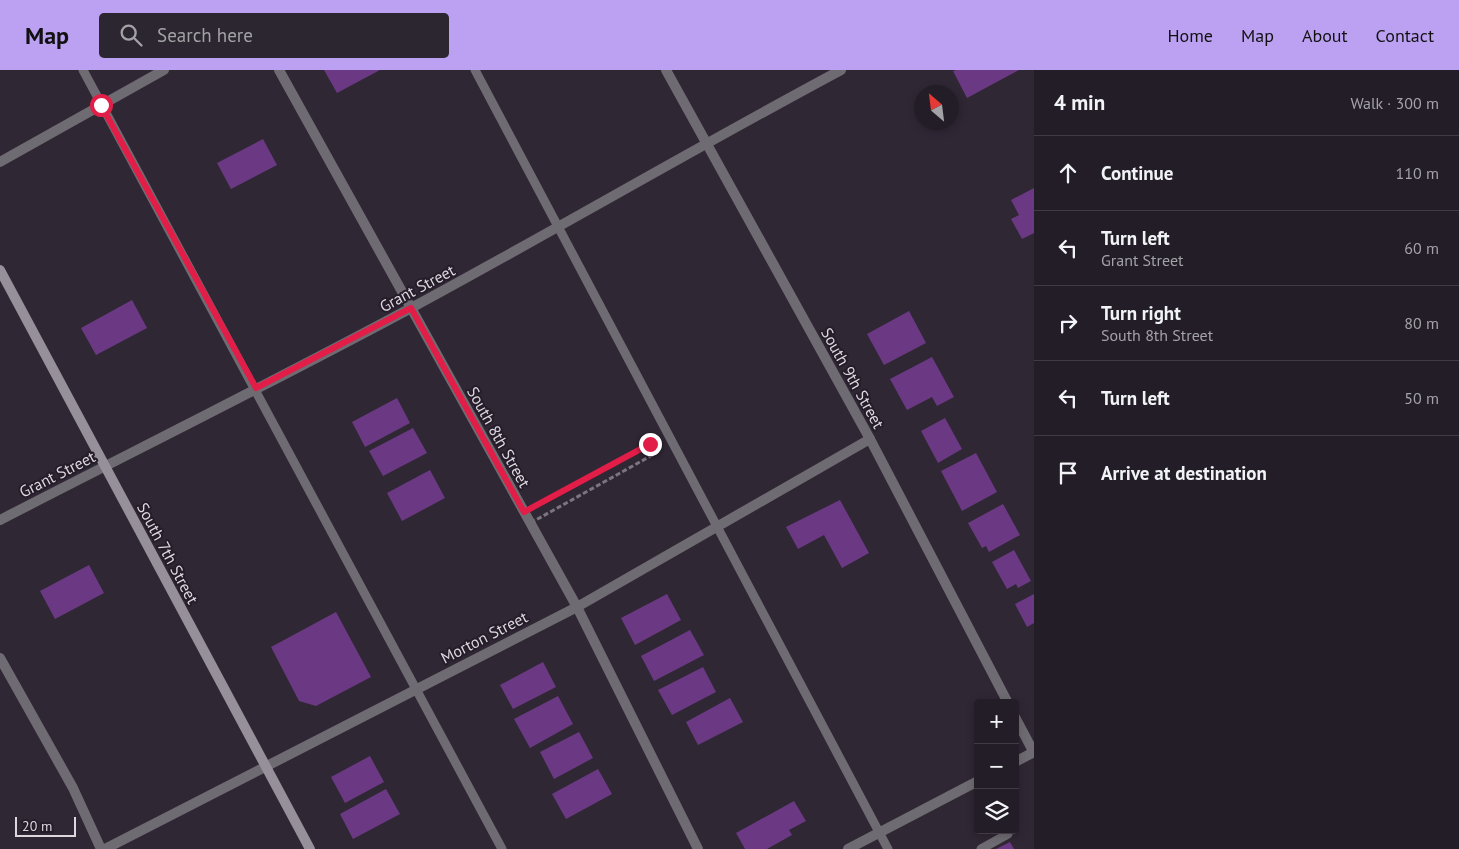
<!DOCTYPE html>
<meta charset="utf-8">
<style>
:root{--surface:#231d27;--page:#2b262f;--text:#f1f3f6;--muted:#a3a2a7;--line:#403b44;--accent:#bca0f2}
body{margin:0;font-family:"PT Sans",sans-serif;background:var(--page);color:var(--text)}
.controls{position:absolute;right:15px;bottom:15px;display:grid;overflow:hidden;border-radius:5px;box-shadow:0 2px 8px #0003}
.controls button{width:45px;height:45px;display:grid;place-items:center;padding:0;border:0;border-bottom:1px solid var(--line);background:var(--surface);color:var(--text);font:25px sans-serif}
.compass{position:absolute;left:914px;top:15px;width:45px;height:45px;border-radius:50%;background:var(--surface);box-shadow:0 2px 8px #0003;rotate:332deg}
.scale{position:absolute;left:15px;bottom:12px;width:61px;box-sizing:border-box;padding-left:5px;border:2px solid #ddd8e0;border-top:0;font-size:14px;line-height:18px;white-space:nowrap;color:#ddd8e0;-webkit-text-stroke:4px #251e2a;paint-order:stroke}
.stop{position:absolute;width:15px;height:15px;margin:-11px;border:4px solid #e11d48;border-radius:50%;background:#fff}
.stop.end{background:#e11d48;border-color:#fff;box-shadow:0 1px 5px #0008}
.list{margin:0;padding:0;list-style:none}
h2{display:flex;justify-content:space-between;align-items:center;height:65px;margin:0;padding:0 20px;font-size:21px}
h2 small{font-size:16px;font-weight:400;color:var(--muted)}
.list li{display:grid;grid-template-columns:32px 1fr auto;gap:15px;align-items:center;box-sizing:border-box;height:75px;padding:0 20px;border-top:1px solid var(--line)}
.list b{display:block;font-size:19px;white-space:nowrap}
.list p{margin:0;font-size:16px;white-space:nowrap;color:var(--muted)}
.list em{font-size:16px;font-style:normal;color:var(--muted)}
.icon{flex:none;width:28px;height:28px;fill:none;stroke:currentColor;stroke-width:2;stroke-linecap:round;stroke-linejoin:round}
.map{position:relative;flex:none;width:1034px;height:779px;overflow:hidden}
header{display:flex;align-items:center;gap:30px;box-sizing:border-box;height:70px;padding:0 25px;background:var(--accent);color:#111}
header strong{font-size:24px}
nav{display:flex;gap:28px;margin-inline-start:auto;font-size:18px}
.search{width:350px;height:45px;background:var(--page);display:flex;align-items:center;gap:12px;box-sizing:border-box;padding:0 18px;border-radius:5px;color:var(--muted);font-size:19px}
main{display:flex}
aside{flex:1;background:var(--surface)}
.map>svg:first-child{display:block}
</style>
<header>
<strong>Map</strong>
<div class="search"><svg class="icon" aria-label="search" viewBox="0 0 24 24"><circle cx="10" cy="10" r="6"/><path d="M15 15l6 6"/></svg>Search here</div>
<nav><a>Home</a><a>Map</a><a>About</a><a>Contact</a></nav>
</header>
<main>
<div class="map">
<svg width="1034" height="779" viewBox="0 0 1034 779">
<rect width="100%" height="100%" fill="#2f2734"/>
<g fill="#6b3983">
<polygon points="324,0 380,0 337,23"/>
<polygon points="956,0 1019,0 967,28 953,1"/>
<polygon points="263,69 277,95 231,119 217,93"/>
<polygon points="1034,118 1034,163 1022,169 1011,149 1019,145 1011,130"/>
<polygon points="132,230 147,258 96,285 81,258"/>
<polygon points="909,241 926,273 884,295 867,264"/>
<polygon points="932,287 954,327 937,336 932,327 907,340 890,309"/>
<polygon points="397,328 410,353 365,377 352,352"/>
<polygon points="945,348 962,379 938,393 921,361"/>
<polygon points="413,358 427,383 383,406 369,381"/>
<polygon points="976,383 997,422 962,441 941,401"/>
<polygon points="430,400 445,428 402,451 387,423"/>
<polygon points="840,430 869,483 842,498 824,465 798,479 786,457"/>
<polygon points="1003,434 1020,465 989,482 986,476 982,478 968,453"/>
<polygon points="1014,480 1031,511 1018,518 1016,514 1007,519 992,492"/>
<polygon points="89,495 104,523 55,549 40,521"/>
<polygon points="667,524 681,550 635,575 621,548"/>
<polygon points="1034,524 1034,553 1027,557 1015,534"/>
<polygon points="336,542 371,607 316,636 299,631 271,577"/>
<polygon points="690,560 704,585 654,611 641,586"/>
<polygon points="543,592 556,617 513,639 500,615"/>
<polygon points="703,597 716,622 672,645 658,620"/>
<polygon points="558,626 573,654 530,678 514,649"/>
<polygon points="730,628 743,652 698,675 686,652"/>
<polygon points="579,662 593,688 554,709 540,682"/>
<polygon points="370,686 384,712 345,733 331,707"/>
<polygon points="598,699 612,724 566,749 552,724"/>
<polygon points="386,719 400,744 353,769 340,744"/>
<polygon points="794,731 806,751 789,760 792,765 767,779 745,779 736,763"/>
<polygon points="1010,772 1014,779 996,779"/>
</g>
<g fill="none" stroke-linecap="round" stroke-linejoin="round">
<polygon stroke="#7b7580" stroke-width="3" stroke-dasharray="5 2.5" stroke-linecap="butt" points="649,374 656,383 534,451 524,442"/>
<g stroke="#6f6b72" stroke-width="9">
<polyline points="83,0 502,779"/>
<polyline points="475,0 888,779"/>
<polyline points="981,779 1008,764"/>
</g>
<g stroke="#6f6b72" stroke-width="10">
<polyline points="279,0 577,537 698,779"/>
<polyline points="666,0 870,369 1008,633"/>
<polyline points="0,92 164,0"/>
<path d="M0,450C138,379 277,310 413,237C557,159 697,77 841,0"/>
<polyline points="0,588 73,718 101,779"/>
<polyline points="1015,647 1034,683"/>
<polyline points="105,779 577,537 870,369"/>
</g>
<g stroke="#6f6b72" stroke-width="10">
<polyline points="1015,692 1034,682"/>
<polyline points="848,779 978,711"/>
</g>
<polyline stroke="#96909a" stroke-width="10" points="0,200 310,779"/>
</g>
<g fill="none" stroke-linecap="round" stroke-linejoin="round">
<polyline stroke="#e11d48" stroke-width="6" points="101,35 256,318 411,238 524,442 650,374"/>
</g>
<g text-anchor="middle" dominant-baseline="central" stroke-width="4" stroke-linejoin="round" paint-order="stroke">
<g font-size="16" fill="#ddd8e0" stroke="#251e2a">
<text transform="translate(417 218) rotate(-28)">Grant Street</text>
<text transform="translate(853 308) rotate(61)">South 9th Street</text>
<text transform="translate(499 367) rotate(61)">South 8th Street</text>
<text transform="translate(57 404) rotate(-27)">Grant Street</text>
<text transform="translate(168 483) rotate(62)">South 7th Street</text>
<text transform="translate(484 567) rotate(-27)">Morton Street</text>
</g>
</g>
</svg>
<div class="controls">
<button>+</button>
<button>−</button>
<button><svg class="icon" aria-label="layers" viewBox="0 0 24 24"><path d="M12 4l9 5-9 5-9-5zM3 14l9 5 9-5"/></svg></button>
</div>
<svg class="compass" viewBox="-18 -18 36 36"><path d="M0-13l5 13h-10z" fill="#e53935"/><path d="M0 13l5-13h-10z" fill="#a3a2a7"/></svg>
<div class="scale">20 m</div>
<div class="stop" style="left:101px;top:35px"></div>
<div class="stop end" style="left:650px;top:374px"></div>
</div>
<aside>
<h2>4 min<small>Walk · 300 m</small></h2>
<ul class="list">
<li><svg class="icon" aria-label="ahead" viewBox="0 0 24 24"><path d="M12 20V5M6 11l6-6 6 6"/></svg><div><b>Continue</b></div><em>110 m</em></li>
<li><svg class="icon" aria-label="left" viewBox="0 0 24 24"><path d="M17 20v-9H6M10 6l-5 5 5 5"/></svg><div><b>Turn left</b><p>Grant Street</p></div><em>60 m</em></li>
<li><svg class="icon" aria-label="right" viewBox="0 0 24 24"><path d="M7 20v-9h11M14 6l5 5-5 5"/></svg><div><b>Turn right</b><p>South 8th Street</p></div><em>80 m</em></li>
<li><svg class="icon" aria-label="left" viewBox="0 0 24 24"><path d="M17 20v-9H6M10 6l-5 5 5 5"/></svg><div><b>Turn left</b></div><em>50 m</em></li>
<li><svg class="icon" aria-label="arrive" viewBox="0 0 24 24"><path d="M6 21V4h12l-3 4 3 4H6"/></svg><div><b>Arrive at destination</b></div></li>
</ul>
</aside>
</main>
